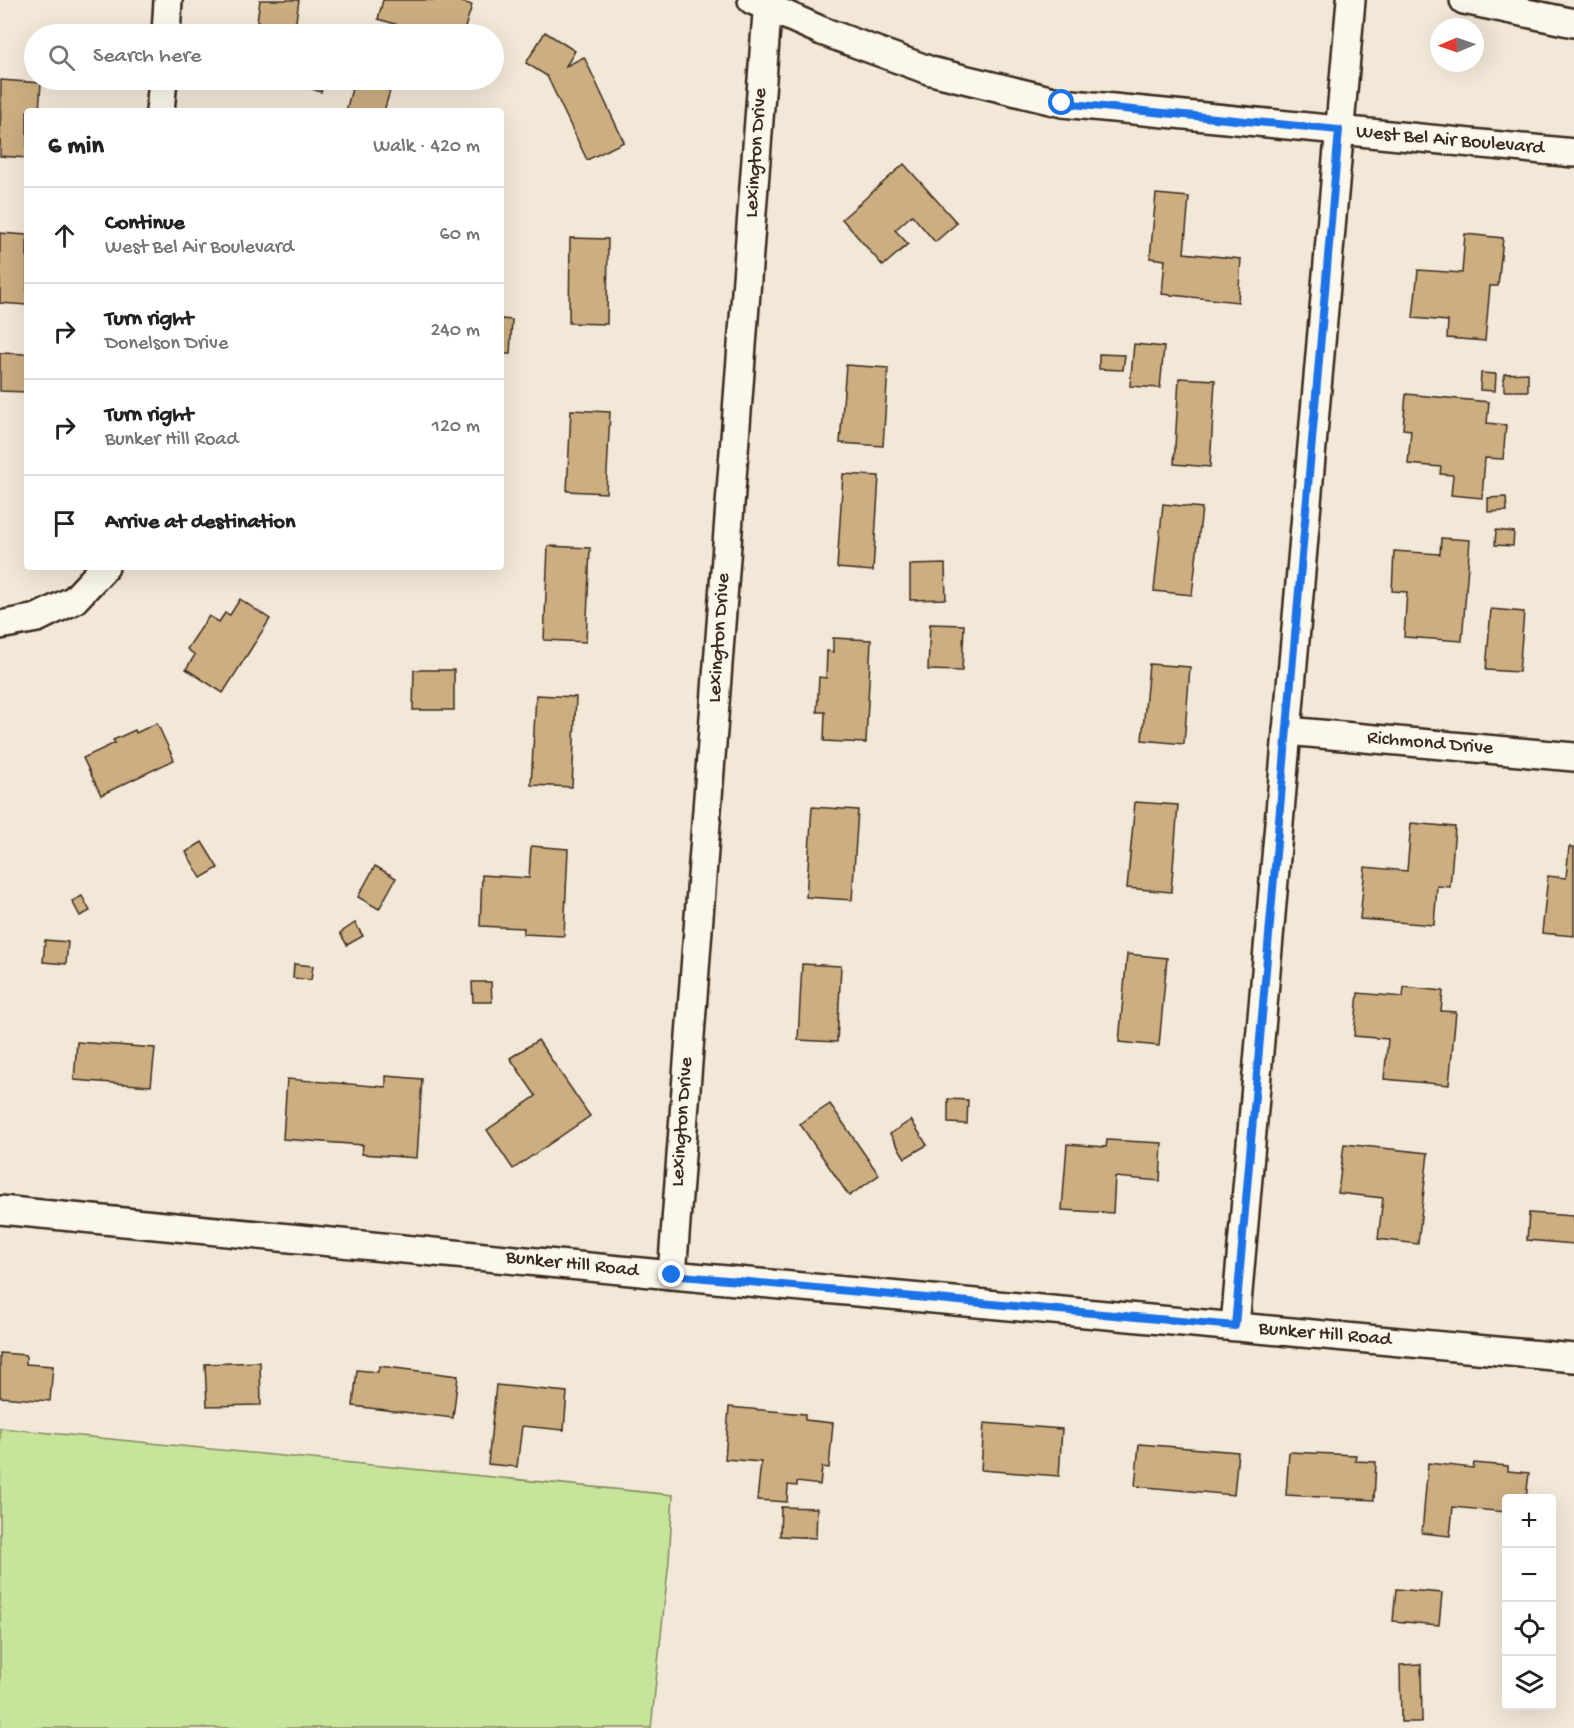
<!DOCTYPE html>
<meta charset="utf-8">
<style>
:root{--surface:#fff;--page:#f6f6f6;--text:#222;--muted:#767676;--line:#e0e0e0}
body{margin:0;font-family:"Gochi Hand",sans-serif;background:var(--page);color:var(--text)}
.controls{position:absolute;right:18px;bottom:18px;display:grid;overflow:hidden;border-radius:6px;box-shadow:0 6px 24px #0002}
.controls button{width:54px;height:54px;display:grid;place-items:center;padding:0;border:0;border-bottom:2px solid var(--line);background:var(--surface);color:var(--text);font:30px sans-serif}
.compass{position:absolute;left:1430px;top:18px;width:54px;height:54px;border-radius:50%;background:var(--surface);box-shadow:0 6px 24px #0002;rotate:268deg}
.stop{position:absolute;width:18px;height:18px;margin:-14px;border:4px solid #1a73e8;border-radius:50%;background:#fff}
.stop.end{background:#1a73e8;border-color:#fff;box-shadow:0 2px 6px #0008}
.list{margin:0;padding:0;list-style:none}
h2{display:flex;justify-content:space-between;align-items:center;height:78px;margin:0;padding:0 24px;font-size:26px}
h2 small{font-size:20px;font-weight:400;color:var(--muted)}
.list li{display:grid;grid-template-columns:39px 1fr auto;gap:18px;align-items:center;box-sizing:border-box;height:96px;padding:0 24px;border-top:2px solid var(--line)}
.list b{display:block;font-size:22px;white-space:nowrap}
.list p{margin:0;font-size:20px;white-space:nowrap;color:var(--muted)}
.list em{font-size:20px;font-style:normal;color:var(--muted)}
.icon{flex:none;width:33px;height:33px;fill:none;stroke:currentColor;stroke-width:2;stroke-linecap:round;stroke-linejoin:round}
.map{position:relative;flex:none;width:1574px;height:1728px;overflow:hidden}
.search{position:absolute;background:var(--surface);box-shadow:0 6px 24px #0002;left:24px;top:24px;width:480px;height:66px;display:flex;align-items:center;gap:15px;box-sizing:border-box;padding:0 21px;border-radius:33px;color:var(--muted);font-size:22px}
.panel{position:absolute;background:var(--surface);box-shadow:0 6px 24px #0002;left:24px;top:108px;width:480px;height:462px;border-radius:6px}
.map>svg:first-child{display:block}
</style>
<div class="map">
<svg width="1574" height="1728" viewBox="0 0 1574 1728">
<rect width="100%" height="100%" fill="#f2e8d7"/>
<filter id="ink" filterUnits="userSpaceOnUse"><feTurbulence type="fractalNoise" baseFrequency=".0167" numOctaves="2"/><feDisplacementMap in="SourceGraphic" scale="12" xChannelSelector="R" yChannelSelector="G"/><feConvolveMatrix kernelMatrix="1 2 1 2 8 2 1 2 1" color-interpolation-filters="sRGB"/></filter>
<g filter="url(#ink)">
<polygon fill="#c7e49b" stroke="#81875c" stroke-width="1.5" points="0,1428 673,1495 669,1561 651,1728 0,1728"/>
<g fill="#ccae81" stroke="#3b2a1e" stroke-width="1.5">
<polygon points="260,0 299,0 295,28 257,22"/>
<polygon points="383,0 455,0 472,5 463,34 402,34 405,27 378,19"/>
<polygon points="545,32 575,51 566,66 584,57 624,142 587,160 547,76 526,63"/>
<polygon points="1,80 41,83 39,111 27,111 27,158 0,156"/>
<polygon points="286,80 326,80 321,92"/>
<polygon points="354,81 390,91 384,111 346,111"/>
<polygon points="904,164 957,223 935,242 912,215 895,230 908,244 883,266 842,219"/>
<polygon points="1156,194 1189,197 1184,253 1241,259 1238,302 1162,294 1165,260 1150,258"/>
<polygon points="0,233 27,235 27,305 0,303"/>
<polygon points="1465,234 1503,238 1498,286 1490,286 1485,341 1447,338 1448,321 1413,318 1418,270 1462,273"/>
<polygon points="570,238 608,239 607,324 569,323"/>
<polygon points="501,319 512,320 510,354 501,354"/>
<polygon points="1134,344 1164,347 1160,388 1130,386"/>
<polygon points="0,353 27,354 27,392 0,391"/>
<polygon points="1099,354 1125,355 1123,370 1099,369"/>
<polygon points="846,365 888,368 883,446 840,443"/>
<polygon points="1481,373 1496,374 1495,391 1480,390"/>
<polygon points="1528,373 1528,391 1504,391 1504,374"/>
<polygon points="1179,378 1215,380 1210,467 1174,464"/>
<polygon points="1406,394 1489,402 1487,423 1506,425 1503,459 1485,458 1482,498 1451,495 1453,475 1440,474 1441,467 1408,464 1411,430 1403,429"/>
<polygon points="571,410 610,412 606,493 567,491"/>
<polygon points="843,474 879,476 873,571 837,568"/>
<polygon points="1506,497 1507,511 1488,512 1488,498"/>
<polygon points="1163,504 1202,508 1192,595 1154,591"/>
<polygon points="1496,530 1514,532 1513,546 1495,545"/>
<polygon points="1441,538 1470,540 1462,641 1404,637 1407,592 1392,591 1394,551 1440,554"/>
<polygon points="548,546 590,548 586,642 544,640"/>
<polygon points="945,564 946,599 910,600 910,565"/>
<polygon points="240,599 270,619 223,693 186,669 195,655 187,649 209,616 219,622 225,613 230,615"/>
<polygon points="1491,609 1524,612 1519,672 1486,670"/>
<polygon points="930,624 964,625 962,671 928,670"/>
<polygon points="833,638 871,640 866,743 824,741 825,712 817,712 819,677 826,678 827,651 833,652"/>
<polygon points="1149,664 1190,667 1184,744 1142,740"/>
<polygon points="414,670 454,670 454,710 413,710"/>
<polygon points="536,695 576,697 572,787 531,785"/>
<polygon points="157,723 174,760 101,795 83,758 115,743 113,740 135,730 136,733"/>
<polygon points="1135,802 1178,805 1171,892 1127,888"/>
<polygon points="812,807 858,810 852,900 806,897"/>
<polygon points="1411,823 1455,827 1450,887 1437,886 1434,925 1360,919 1365,867 1407,871"/>
<polygon points="202,842 218,868 201,878 186,852"/>
<polygon points="531,846 568,849 564,936 523,934 524,928 480,926 482,875 529,878"/>
<polygon points="1569,847 1574,847 1574,936 1542,933 1548,876 1566,878"/>
<polygon points="375,866 396,878 379,909 358,897"/>
<polygon points="82,896 90,911 80,916 72,901"/>
<polygon points="355,923 363,936 347,945 340,933"/>
<polygon points="45,940 68,942 66,964 43,962"/>
<polygon points="1127,954 1167,958 1159,1046 1119,1042"/>
<polygon points="294,964 313,966 311,980 293,978"/>
<polygon points="802,964 841,966 837,1042 798,1040"/>
<polygon points="472,982 491,982 492,1002 473,1002"/>
<polygon points="1404,987 1443,991 1441,1011 1456,1012 1449,1085 1384,1079 1388,1039 1354,1036 1358,993 1403,997"/>
<polygon points="538,1040 590,1116 513,1169 487,1130 536,1096 510,1058"/>
<polygon points="77,1042 155,1048 151,1086 74,1080"/>
<polygon points="386,1076 422,1079 417,1158 362,1154 363,1145 283,1139 287,1079 386,1087"/>
<polygon points="948,1099 968,1100 967,1124 948,1123"/>
<polygon points="830,1104 879,1175 849,1196 800,1124"/>
<polygon points="911,1120 927,1145 905,1158 890,1134"/>
<polygon points="1107,1140 1162,1143 1160,1181 1115,1177 1113,1213 1062,1210 1067,1144 1106,1147"/>
<polygon points="1344,1144 1428,1153 1418,1244 1378,1239 1383,1198 1338,1193"/>
<polygon points="1529,1213 1574,1216 1574,1244 1527,1240"/>
<polygon points="0,1353 26,1355 26,1364 53,1366 50,1401 0,1397"/>
<polygon points="260,1362 261,1405 207,1406 205,1364"/>
<polygon points="379,1366 458,1376 453,1418 353,1406 357,1370 378,1372"/>
<polygon points="496,1385 567,1392 564,1430 522,1426 517,1467 488,1464"/>
<polygon points="729,1407 805,1414 805,1420 833,1423 829,1468 822,1467 820,1485 797,1482 797,1486 788,1485 787,1502 757,1500 761,1462 725,1459"/>
<polygon points="984,1423 1062,1429 1059,1476 981,1470"/>
<polygon points="1139,1444 1238,1452 1234,1495 1135,1486"/>
<polygon points="1289,1452 1356,1455 1355,1461 1376,1462 1374,1500 1286,1495"/>
<polygon points="1428,1463 1473,1468 1474,1463 1508,1466 1508,1471 1529,1473 1526,1498 1506,1498 1506,1512 1453,1507 1450,1536 1422,1533"/>
<polygon points="781,1507 817,1508 816,1538 780,1536"/>
<polygon points="1396,1589 1442,1593 1439,1625 1393,1621"/>
<polygon points="1421,1664 1422,1722 1401,1722 1400,1665"/>
</g>
<g fill="none" stroke-linecap="round" stroke-linejoin="round">
<defs>
<g id="street">
<polyline points="752,0 822,31 931,71 1062,103 1574,153"/>
<polyline points="1464,0 1574,23"/>
<polyline points="166,34 168,0"/>
<polyline points="160,111 163,80"/>
<polyline points="0,625 37,618 74,600 105,567"/>
<polyline points="1287,731 1574,757"/>
<polyline points="0,1210 672,1275 1574,1358"/>
<polyline points="672,1275 768,0"/>
<polyline points="1235,1326 1351,0"/>
</g>
</defs>
<use href="#street" stroke="#3b2a1e" stroke-width="32"/>
<use href="#street" stroke="#fbf7ec" stroke-width="27"/>
</g>
</g>
<g fill="none" stroke-linecap="round" stroke-linejoin="round" filter="url(#ink)">
<polyline stroke="#1a73e8" stroke-width="8" points="672,1275 1235,1326 1339,130 1062,103"/>
</g>
<g text-anchor="middle" dominant-baseline="central" stroke-width="4.5" stroke-linejoin="round" paint-order="stroke">
<g font-size="20" fill="#3b2a1e" stroke="#fbf7ec">
<text transform="translate(1450 141) rotate(5)">West Bel Air Boulevard</text>
<text transform="translate(757 153) rotate(-86)">Lexington Drive</text>
<text transform="translate(720 638) rotate(-86)">Lexington Drive</text>
<text transform="translate(1430 744) rotate(5)">Richmond Drive</text>
<text transform="translate(683 1122) rotate(-86)">Lexington Drive</text>
<text transform="translate(572 1265) rotate(6)">Bunker Hill Road</text>
<text transform="translate(1325 1335) rotate(5)">Bunker Hill Road</text>
</g>
</g>
</svg>
<div class="controls">
<button>+</button>
<button>−</button>
<button><svg class="icon" aria-label="locate" viewBox="0 0 24 24"><circle cx="12" cy="12" r="6"/><path d="M12 2v4M12 18v4M2 12h4M18 12h4"/></svg></button>
<button><svg class="icon" aria-label="layers" viewBox="0 0 24 24"><path d="M12 4l9 5-9 5-9-5zM3 14l9 5 9-5"/></svg></button>
</div>
<svg class="compass" viewBox="-18 -18 36 36"><path d="M0-13l5 13h-10z" fill="#e53935"/><path d="M0 13l5-13h-10z" fill="#767676"/></svg>
<div class="stop" style="left:1062px;top:103px"></div>
<div class="stop end" style="left:672px;top:1275px"></div>
<div class="search"><svg class="icon" aria-label="search" viewBox="0 0 24 24"><circle cx="10" cy="10" r="6"/><path d="M15 15l6 6"/></svg>Search here</div>
<section class="panel">
<h2>6 min<small>Walk · 420 m</small></h2>
<ul class="list">
<li><svg class="icon" aria-label="ahead" viewBox="0 0 24 24"><path d="M12 20V5M6 11l6-6 6 6"/></svg><div><b>Continue</b><p>West Bel Air Boulevard</p></div><em>60 m</em></li>
<li><svg class="icon" aria-label="right" viewBox="0 0 24 24"><path d="M7 20v-9h11M14 6l5 5-5 5"/></svg><div><b>Turn right</b><p>Donelson Drive</p></div><em>240 m</em></li>
<li><svg class="icon" aria-label="right" viewBox="0 0 24 24"><path d="M7 20v-9h11M14 6l5 5-5 5"/></svg><div><b>Turn right</b><p>Bunker Hill Road</p></div><em>120 m</em></li>
<li><svg class="icon" aria-label="arrive" viewBox="0 0 24 24"><path d="M6 21V4h12l-3 4 3 4H6"/></svg><div><b>Arrive at destination</b></div></li>
</ul>
</section>
</div>
